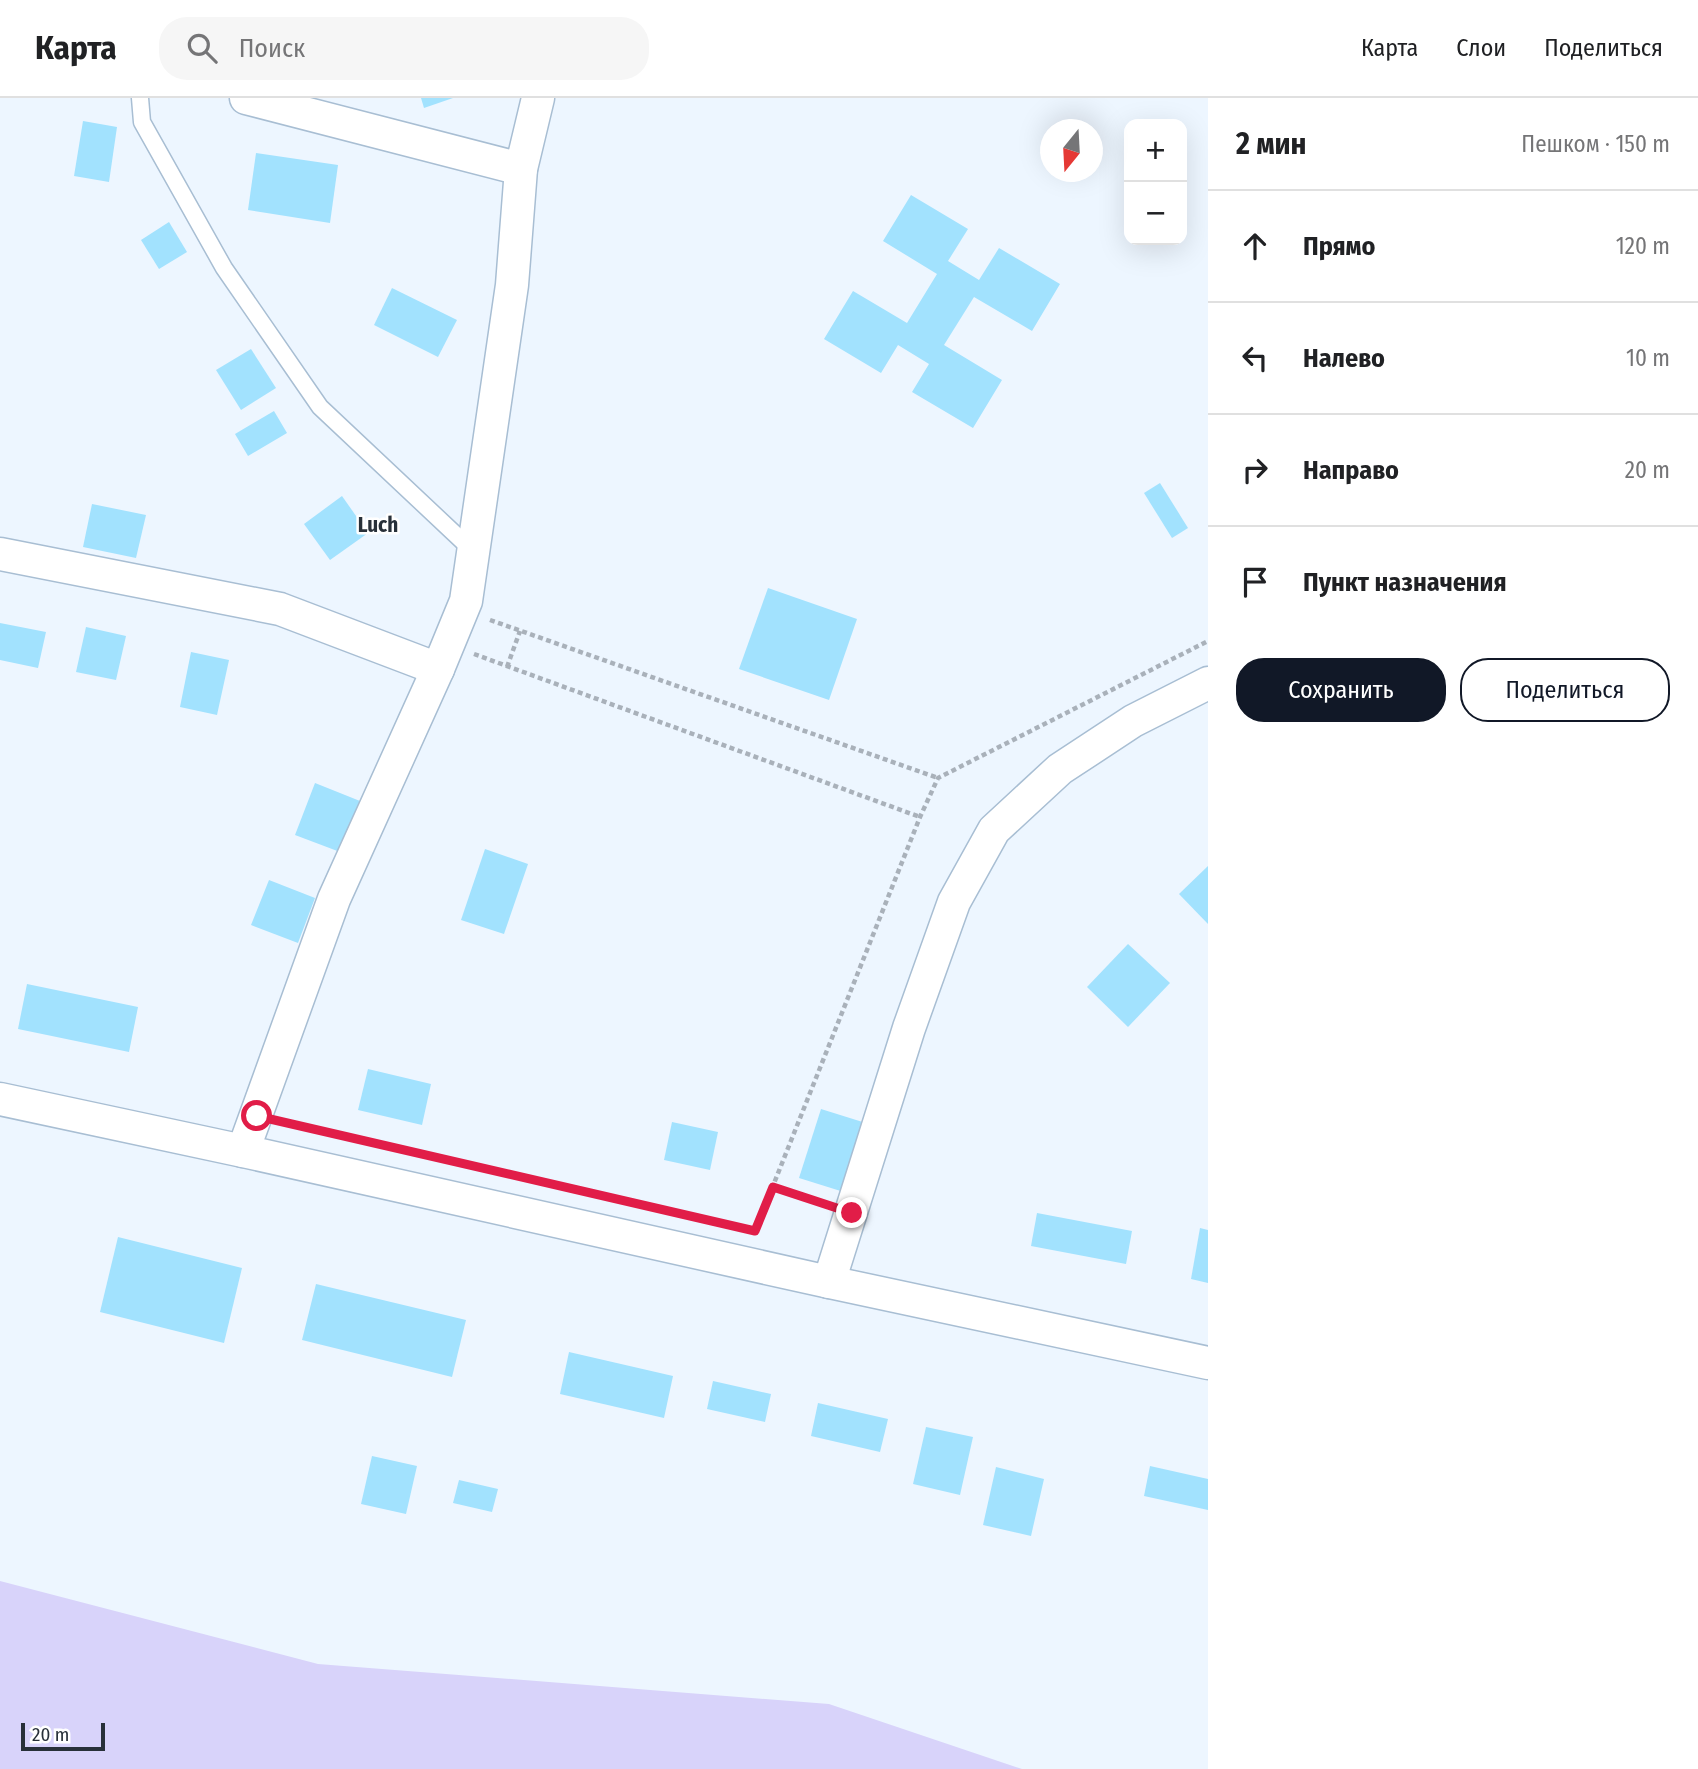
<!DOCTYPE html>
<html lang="ru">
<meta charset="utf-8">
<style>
:root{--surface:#fff;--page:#f6f6f6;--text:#202124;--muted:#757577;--line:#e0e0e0;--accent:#111827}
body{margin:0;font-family:"Fira Sans Condensed",sans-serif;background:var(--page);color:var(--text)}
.controls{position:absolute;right:21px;top:21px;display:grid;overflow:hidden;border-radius:14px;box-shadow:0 7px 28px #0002}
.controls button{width:63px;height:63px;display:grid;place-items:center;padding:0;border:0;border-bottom:2px solid var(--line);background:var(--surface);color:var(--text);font:35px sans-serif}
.compass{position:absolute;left:1040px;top:21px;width:63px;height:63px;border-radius:50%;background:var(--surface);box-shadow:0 7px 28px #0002;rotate:198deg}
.scale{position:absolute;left:21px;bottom:18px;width:84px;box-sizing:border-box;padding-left:7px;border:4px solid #283039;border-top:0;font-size:19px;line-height:24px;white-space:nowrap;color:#283039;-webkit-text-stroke:5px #fff;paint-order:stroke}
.stop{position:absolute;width:21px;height:21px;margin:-16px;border:5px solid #e11d48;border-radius:50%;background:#fff}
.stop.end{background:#e11d48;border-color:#fff;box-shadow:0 2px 7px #0008}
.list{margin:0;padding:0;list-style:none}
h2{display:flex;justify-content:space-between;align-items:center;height:91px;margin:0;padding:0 28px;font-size:30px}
h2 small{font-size:23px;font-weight:400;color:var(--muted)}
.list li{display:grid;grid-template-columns:46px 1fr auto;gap:21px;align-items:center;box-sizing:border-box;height:112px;padding:0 28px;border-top:2px solid var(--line)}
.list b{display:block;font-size:26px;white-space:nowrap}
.list em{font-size:23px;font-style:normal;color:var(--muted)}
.actions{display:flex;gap:14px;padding:21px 28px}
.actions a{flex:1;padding:16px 0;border:2px solid var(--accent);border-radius:28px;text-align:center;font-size:24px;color:var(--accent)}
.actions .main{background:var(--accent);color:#fff}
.icon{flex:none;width:38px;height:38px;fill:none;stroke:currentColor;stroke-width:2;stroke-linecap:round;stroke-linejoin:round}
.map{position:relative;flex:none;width:1208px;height:1671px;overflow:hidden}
header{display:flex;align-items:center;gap:42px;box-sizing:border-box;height:98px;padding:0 35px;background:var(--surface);border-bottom:2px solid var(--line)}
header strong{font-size:33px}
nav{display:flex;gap:38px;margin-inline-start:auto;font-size:24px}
.search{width:490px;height:63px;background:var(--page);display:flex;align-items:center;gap:18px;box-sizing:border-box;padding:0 24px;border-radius:28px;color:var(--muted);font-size:26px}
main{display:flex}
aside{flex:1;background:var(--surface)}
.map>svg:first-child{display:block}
</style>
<header>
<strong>Карта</strong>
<div class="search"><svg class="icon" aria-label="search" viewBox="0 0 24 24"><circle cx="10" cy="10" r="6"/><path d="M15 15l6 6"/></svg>Поиск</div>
<nav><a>Карта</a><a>Слои</a><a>Поделиться</a></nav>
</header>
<main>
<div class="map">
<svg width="1208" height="1671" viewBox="0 0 1208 1671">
<rect width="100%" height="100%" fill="#edf6ff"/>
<polygon fill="#d8d3fa" points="0,1483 318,1566 829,1606 1022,1671 0,1671"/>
<g fill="#a2e2fe">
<polygon points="421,0 453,0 424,10"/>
<polygon points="83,23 117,29 109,84 74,78"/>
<polygon points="256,55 338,67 330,125 248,112"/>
<polygon points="911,97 968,131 948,163 979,182 999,150 1060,186 1032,233 974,199 944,247 1002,282 973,330 912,294 929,266 898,247 881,275 824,241 853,193 907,225 937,176 883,143"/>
<polygon points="169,124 187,154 159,171 141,142"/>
<polygon points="392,190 457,222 438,259 374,227"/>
<polygon points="251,251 276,290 241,312 216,272"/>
<polygon points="274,313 287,335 248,358 235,336"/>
<polygon points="1160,385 1188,430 1172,440 1144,395"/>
<polygon points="342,398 368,435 330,462 304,426"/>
<polygon points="92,406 146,417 136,460 83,449"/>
<polygon points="768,490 857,521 829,602 739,571"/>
<polygon points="0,525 46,534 38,570 0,562"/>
<polygon points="86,529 126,538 116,582 76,574"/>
<polygon points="191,554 229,562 217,617 180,609"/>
<polygon points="315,685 360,703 340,754 295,737"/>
<polygon points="485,751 528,766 504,836 461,822"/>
<polygon points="1208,768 1208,826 1179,796"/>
<polygon points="269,782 315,800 298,845 251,827"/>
<polygon points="1128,846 1170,885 1128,929 1087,889"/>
<polygon points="27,886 138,909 129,954 18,931"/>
<polygon points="368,971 431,986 422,1027 358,1012"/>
<polygon points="821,1011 869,1026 847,1095 799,1080"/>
<polygon points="672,1024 718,1034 710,1072 664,1062"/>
<polygon points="1037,1115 1132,1133 1126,1166 1031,1148"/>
<polygon points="1200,1130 1208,1132 1208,1185 1191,1181"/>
<polygon points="118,1139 242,1170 224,1245 100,1214"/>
<polygon points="316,1186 466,1222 452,1279 302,1242"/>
<polygon points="569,1254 673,1278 664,1320 560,1296"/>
<polygon points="713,1283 771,1296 765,1324 707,1311"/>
<polygon points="818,1305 888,1321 880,1354 811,1338"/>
<polygon points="926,1329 973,1339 960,1397 913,1386"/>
<polygon points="372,1358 417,1368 406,1416 361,1406"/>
<polygon points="1150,1368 1208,1381 1208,1412 1144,1398"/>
<polygon points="996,1369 1044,1381 1031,1438 983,1427"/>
<polygon points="459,1382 498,1391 492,1414 453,1405"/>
</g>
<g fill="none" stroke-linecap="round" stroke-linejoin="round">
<defs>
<polyline id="service" points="140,0 142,24 224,170 320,309 473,453"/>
<g id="minor">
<polyline points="246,0 521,71"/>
<polyline points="0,456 280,511 438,571"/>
<polyline points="0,1001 243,1053 829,1184 1208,1265"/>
<polyline points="243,1053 334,801 438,571 466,503 512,187 521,71 538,0"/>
<polyline points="829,1184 909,930 954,804 994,732 1060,671 1133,623 1208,585"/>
</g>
</defs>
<use href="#service" stroke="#a8bed3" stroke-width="19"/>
<use href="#minor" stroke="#a8bed3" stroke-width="35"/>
<g stroke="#a9b1ba" stroke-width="4.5" stroke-dasharray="5 3.5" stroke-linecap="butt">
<polyline points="490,522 938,680"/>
<polyline points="474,556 920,719"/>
<polyline points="507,569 520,533"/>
<polyline points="285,1025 755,1133 920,719 938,680 1208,543"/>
<polyline points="773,1089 825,1106"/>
</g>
<use href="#service" stroke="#fff" stroke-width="16"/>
<use href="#minor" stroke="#fff" stroke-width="32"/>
</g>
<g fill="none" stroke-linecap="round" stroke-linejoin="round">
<polyline stroke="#e11d48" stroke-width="9" points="257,1018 755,1133 773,1089 852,1115"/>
</g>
<g text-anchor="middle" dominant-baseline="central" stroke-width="5" stroke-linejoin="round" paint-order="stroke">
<g font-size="21" font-weight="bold" fill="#283039" stroke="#fff">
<text x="378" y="427">Luch</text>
</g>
</g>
</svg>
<div class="controls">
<button>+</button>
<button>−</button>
</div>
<svg class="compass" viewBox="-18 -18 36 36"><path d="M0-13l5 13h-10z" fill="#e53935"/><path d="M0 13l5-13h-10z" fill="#757577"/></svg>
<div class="scale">20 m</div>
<div class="stop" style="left:257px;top:1018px"></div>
<div class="stop end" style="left:852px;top:1115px"></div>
</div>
<aside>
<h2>2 мин<small>Пешком · 150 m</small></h2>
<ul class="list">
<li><svg class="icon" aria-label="ahead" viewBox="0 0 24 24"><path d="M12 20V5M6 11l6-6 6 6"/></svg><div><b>Прямо</b></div><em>120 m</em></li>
<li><svg class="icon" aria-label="left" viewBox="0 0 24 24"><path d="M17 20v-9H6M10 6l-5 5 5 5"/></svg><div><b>Налево</b></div><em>10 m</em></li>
<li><svg class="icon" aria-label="right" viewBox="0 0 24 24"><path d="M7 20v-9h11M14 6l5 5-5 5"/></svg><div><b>Направо</b></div><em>20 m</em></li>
<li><svg class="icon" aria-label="arrive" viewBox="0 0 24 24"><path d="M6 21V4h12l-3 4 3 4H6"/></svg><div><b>Пункт назначения</b></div></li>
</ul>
<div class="actions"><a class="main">Сохранить</a><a>Поделиться</a></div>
</aside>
</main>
